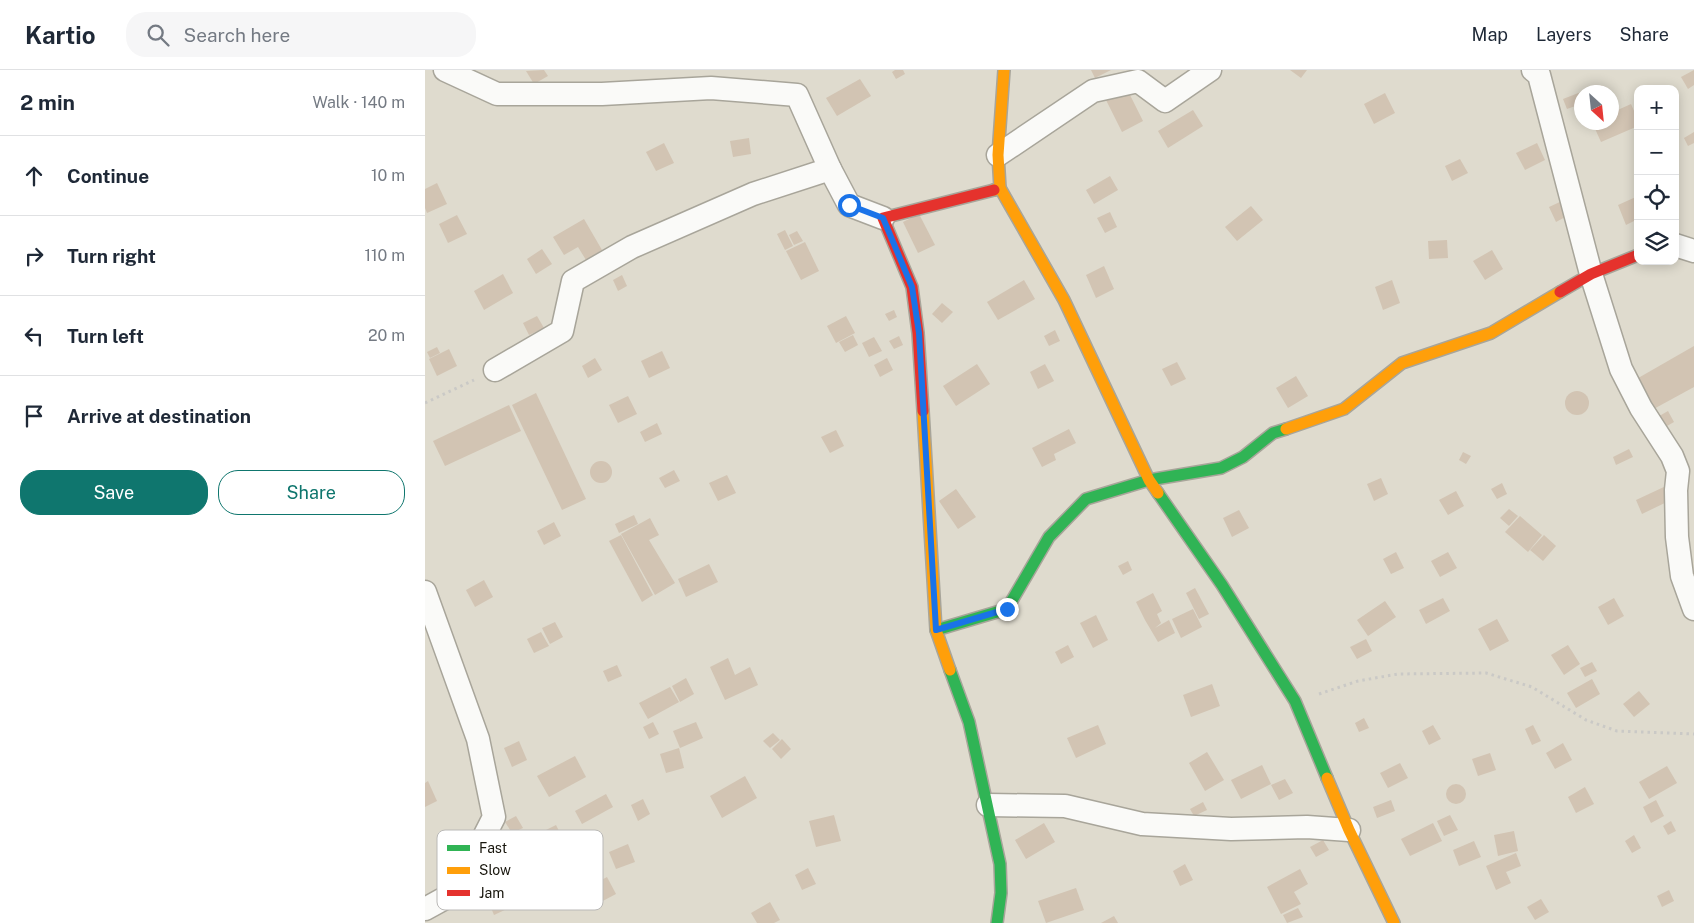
<!DOCTYPE html>
<meta charset="utf-8">
<style>
:root{--surface:#fff;--page:#f6f6f7;--text:#1f2937;--muted:#747a83;--line:#e0e1e3;--accent:#0f766e}
body{margin:0;font-family:"Public Sans",sans-serif;background:var(--page);color:var(--text)}
.controls{position:absolute;right:15px;top:15px;display:grid;overflow:hidden;border-radius:10px;box-shadow:0 2px 12px #0003}
.controls button{width:45px;height:45px;display:grid;place-items:center;padding:0;border:0;border-bottom:1px solid var(--line);background:var(--surface);color:var(--text);font:25px sans-serif}
.compass{position:absolute;left:1149px;top:15px;width:45px;height:45px;border-radius:50%;background:var(--surface);box-shadow:0 2px 12px #0003;rotate:153deg}
.stop{position:absolute;width:15px;height:15px;margin:-11px;border:4px solid #1a73e8;border-radius:50%;background:#fff}
.stop.end{background:#1a73e8;border-color:#fff;box-shadow:0 1px 5px #0008}
.list{margin:0;padding:0;list-style:none}
h2{display:flex;justify-content:space-between;align-items:center;height:65px;margin:0;padding:0 20px;font-size:21px}
h2 small{font-size:16px;font-weight:400;color:var(--muted)}
.list li{display:grid;grid-template-columns:32px 1fr auto;gap:15px;align-items:center;box-sizing:border-box;height:80px;padding:0 20px;border-top:1px solid var(--line)}
.list b{display:block;font-size:19px;white-space:nowrap}
.list em{font-size:16px;font-style:normal;color:var(--muted)}
.actions{display:flex;gap:10px;padding:15px 20px}
.actions a{flex:1;padding:11px 0;border:1px solid var(--accent);border-radius:20px;text-align:center;font-size:18px;color:var(--accent)}
.actions .main{background:var(--accent);color:#fff}
.icon{flex:none;width:28px;height:28px;fill:none;stroke:currentColor;stroke-width:2;stroke-linecap:round;stroke-linejoin:round}
.map{position:relative;flex:none;width:1269px;height:853px;overflow:hidden}
header{display:flex;align-items:center;gap:30px;box-sizing:border-box;height:70px;padding:0 25px;background:var(--surface);border-bottom:1px solid var(--line)}
header strong{font-size:24px}
nav{display:flex;gap:28px;margin-inline-start:auto;font-size:18px}
.search{width:350px;height:45px;background:var(--page);display:flex;align-items:center;gap:12px;box-sizing:border-box;padding:0 18px;border-radius:20px;color:var(--muted);font-size:19px}
main{display:flex}
aside{flex:1;background:var(--surface)}
.map>svg:first-child{display:block}
</style>
<header>
<strong>Kartio</strong>
<div class="search"><svg class="icon" aria-label="search" viewBox="0 0 24 24"><circle cx="10" cy="10" r="6"/><path d="M15 15l6 6"/></svg>Search here</div>
<nav><a>Map</a><a>Layers</a><a>Share</a></nav>
</header>
<main>
<aside>
<h2>2 min<small>Walk · 140 m</small></h2>
<ul class="list">
<li><svg class="icon" aria-label="ahead" viewBox="0 0 24 24"><path d="M12 20V5M6 11l6-6 6 6"/></svg><div><b>Continue</b></div><em>10 m</em></li>
<li><svg class="icon" aria-label="right" viewBox="0 0 24 24"><path d="M7 20v-9h11M14 6l5 5-5 5"/></svg><div><b>Turn right</b></div><em>110 m</em></li>
<li><svg class="icon" aria-label="left" viewBox="0 0 24 24"><path d="M17 20v-9H6M10 6l-5 5 5 5"/></svg><div><b>Turn left</b></div><em>20 m</em></li>
<li><svg class="icon" aria-label="arrive" viewBox="0 0 24 24"><path d="M6 21V4h12l-3 4 3 4H6"/></svg><div><b>Arrive at destination</b></div></li>
</ul>
<div class="actions"><a class="main">Save</a><a>Share</a></div>
</aside>
<div class="map">
<svg width="1269" height="853" viewBox="0 0 1269 853">
<rect width="100%" height="100%" fill="#dfdbce"/>
<g fill="#d2c4b3">
<polygon points="119,0 123,6 109,14 101,1"/>
<polygon points="470,0 478,0 480,4 471,9 467,2"/>
<polygon points="666,0 686,0 670,8"/>
<polygon points="865,0 882,0 876,8"/>
<polygon points="1269,0 1269,15 1263,19 1256,7"/>
<polygon points="435,9 446,26 412,46 401,28"/>
<polygon points="1177,15 1180,22 1157,22"/>
<polygon points="702,19 718,51 697,62 681,30"/>
<polygon points="1156,22 1156,34 1142,39 1138,29"/>
<polygon points="960,23 970,43 949,54 939,34"/>
<polygon points="1206,34 1213,50 1213,56 1176,72 1167,52 1186,52 1186,43"/>
<polygon points="768,40 778,56 743,78 733,61"/>
<polygon points="1269,62 1269,73 1263,76 1259,68"/>
<polygon points="324,68 326,84 308,87 305,71"/>
<polygon points="239,73 249,93 231,101 221,82"/>
<polygon points="1112,73 1120,90 1100,100 1091,83"/>
<polygon points="1035,89 1043,103 1027,111 1020,96"/>
<polygon points="685,106 693,120 669,134 661,120"/>
<polygon points="12,113 22,134 2,143 0,138 0,119"/>
<polygon points="1213,126 1213,149 1201,155 1193,135"/>
<polygon points="1137,131 1144,145 1131,152 1124,137"/>
<polygon points="826,136 838,150 812,171 800,157"/>
<polygon points="685,142 692,157 680,163 672,148"/>
<polygon points="494,144 510,175 493,183 478,152"/>
<polygon points="32,145 42,164 23,173 14,154"/>
<polygon points="159,149 177,180 161,190 153,177 139,185 128,167"/>
<polygon points="360,160 368,176 360,180 352,164"/>
<polygon points="372,161 378,171 369,175 364,165"/>
<polygon points="1022,170 1023,188 1004,189 1003,171"/>
<polygon points="380,172 394,201 376,210 361,181"/>
<polygon points="117,179 127,194 111,204 102,189"/>
<polygon points="1067,180 1078,199 1060,210 1048,191"/>
<polygon points="679,196 689,219 671,228 661,205"/>
<polygon points="78,204 88,223 59,240 49,221"/>
<polygon points="197,205 202,216 193,221 188,210"/>
<polygon points="599,210 610,229 573,250 562,232"/>
<polygon points="967,210 975,233 958,240 950,217"/>
<polygon points="517,233 528,242 517,253 507,244"/>
<polygon points="469,240 472,247 464,251 460,244"/>
<polygon points="112,246 119,258 104,265 98,253"/>
<polygon points="421,246 430,263 411,273 402,256"/>
<polygon points="630,260 635,271 624,276 619,266"/>
<polygon points="428,265 433,275 420,282 414,272"/>
<polygon points="474,266 478,275 469,279 464,271"/>
<polygon points="449,267 457,281 444,287 437,273"/>
<polygon points="1269,276 1269,317 1225,341 1208,311"/>
<polygon points="12,277 15,283 5,288 2,282"/>
<polygon points="24,279 32,296 12,306 4,289"/>
<polygon points="237,281 245,298 224,308 216,291"/>
<polygon points="170,288 177,300 163,308 157,296"/>
<polygon points="462,288 468,300 455,307 449,295"/>
<polygon points="752,292 761,309 746,316 737,299"/>
<polygon points="552,294 565,314 531,336 518,316"/>
<polygon points="620,294 629,311 613,319 605,302"/>
<polygon points="871,306 883,326 863,338 851,318"/>
<circle cx="1152" cy="333" r="12"/>
<polygon points="111,323 161,429 137,440 87,335"/>
<polygon points="203,326 212,344 193,353 184,335"/>
<polygon points="84,335 96,361 20,396 8,371"/>
<polygon points="1243,341 1249,352 1235,360 1229,349"/>
<polygon points="232,353 237,364 220,372 215,362"/>
<polygon points="644,359 651,373 629,384 631,390 617,397 607,378"/>
<polygon points="411,360 419,376 405,383 396,367"/>
<polygon points="1204,379 1208,387 1191,395 1188,387"/>
<polygon points="1038,382 1046,386 1041,394 1034,390"/>
<circle cx="176" cy="402" r="11"/>
<polygon points="249,400 255,411 240,418 234,408"/>
<polygon points="302,405 311,423 293,431 284,413"/>
<polygon points="956,408 963,424 949,431 942,414"/>
<polygon points="1077,413 1082,424 1072,429 1066,419"/>
<polygon points="1241,416 1248,429 1217,444 1211,430"/>
<polygon points="531,419 551,447 533,459 514,431"/>
<polygon points="1031,421 1039,436 1023,445 1014,430"/>
<polygon points="1084,439 1093,446 1084,456 1075,448"/>
<polygon points="814,440 824,458 807,467 798,448"/>
<polygon points="209,445 213,454 194,463 190,454"/>
<polygon points="1095,446 1117,465 1103,482 1080,462"/>
<polygon points="225,448 234,465 224,470 250,513 230,525 196,464"/>
<polygon points="129,452 136,466 119,475 112,461"/>
<polygon points="196,465 228,525 217,532 184,471"/>
<polygon points="1119,465 1131,476 1118,491 1105,480"/>
<polygon points="971,482 979,498 966,504 958,489"/>
<polygon points="1023,482 1032,498 1015,507 1006,491"/>
<polygon points="703,491 707,500 698,505 693,496"/>
<polygon points="284,494 293,512 261,527 253,509"/>
<polygon points="59,510 68,527 50,537 41,520"/>
<polygon points="770,518 784,544 774,549 761,523"/>
<polygon points="728,523 737,541 732,544 736,553 730,558 744,550 750,563 733,572 720,550 728,546 720,550 711,532"/>
<polygon points="1018,528 1025,541 1001,554 994,540"/>
<polygon points="1189,528 1199,546 1183,555 1173,537"/>
<polygon points="960,531 971,547 943,566 932,550"/>
<polygon points="768,539 777,557 756,568 747,549"/>
<polygon points="671,545 683,570 668,578 655,553"/>
<polygon points="1072,549 1084,571 1065,581 1053,559"/>
<polygon points="130,552 138,567 125,574 117,558"/>
<polygon points="116,562 124,576 109,583 102,569"/>
<polygon points="941,569 947,581 932,589 925,577"/>
<polygon points="643,575 649,587 636,594 630,582"/>
<polygon points="1143,575 1155,594 1139,605 1126,585"/>
<polygon points="303,588 310,605 325,597 333,615 300,630 285,597"/>
<polygon points="1167,592 1172,601 1160,607 1155,598"/>
<polygon points="192,595 197,606 183,612 178,601"/>
<polygon points="261,608 269,624 255,632 247,616"/>
<polygon points="1167,609 1175,624 1151,638 1142,623"/>
<polygon points="787,614 795,636 766,647 758,625"/>
<polygon points="245,617 254,632 223,649 214,633"/>
<polygon points="1214,621 1225,634 1209,647 1198,634"/>
<polygon points="939,648 944,658 934,662 930,653"/>
<polygon points="228,652 234,664 224,669 218,657"/>
<polygon points="271,652 278,668 255,678 248,661"/>
<polygon points="673,655 681,674 651,688 642,668"/>
<polygon points="1008,655 1016,669 1004,675 997,661"/>
<polygon points="1108,655 1116,671 1107,675 1100,659"/>
<polygon points="348,663 355,670 345,678 338,671"/>
<polygon points="357,669 366,679 356,689 347,679"/>
<polygon points="94,671 102,690 87,697 79,678"/>
<polygon points="1138,673 1147,690 1130,699 1121,683"/>
<polygon points="254,678 259,698 241,703 235,684"/>
<polygon points="782,682 799,710 780,721 764,693"/>
<polygon points="1065,683 1071,700 1053,706 1047,689"/>
<polygon points="150,686 161,707 124,727 112,706"/>
<polygon points="975,693 983,708 963,718 955,703"/>
<polygon points="837,695 846,714 816,729 806,710"/>
<polygon points="1242,696 1252,713 1224,729 1214,712"/>
<polygon points="320,706 332,728 297,748 285,726"/>
<polygon points="860,709 868,723 854,730 846,715"/>
<polygon points="3,711 12,731 0,737 0,713"/>
<circle cx="1031" cy="724" r="10"/>
<polygon points="1160,717 1169,734 1151,743 1143,727"/>
<polygon points="181,724 188,737 157,754 150,741"/>
<polygon points="218,729 225,744 213,751 206,735"/>
<polygon points="966,730 970,741 952,748 948,737"/>
<polygon points="1231,730 1239,746 1226,753 1218,737"/>
<polygon points="778,732 782,740 769,746 765,739"/>
<polygon points="409,745 416,771 391,777 384,751"/>
<polygon points="1025,745 1033,760 1019,766 1012,751"/>
<polygon points="91,746 98,758 87,763 80,752"/>
<polygon points="1246,751 1251,761 1243,765 1238,756"/>
<polygon points="619,753 630,772 601,789 590,770"/>
<polygon points="1008,753 1017,771 985,786 976,769"/>
<polygon points="131,755 137,767 127,772 121,760"/>
<polygon points="1089,761 1093,781 1073,786 1069,765"/>
<polygon points="1209,765 1216,778 1207,783 1200,771"/>
<polygon points="898,770 904,780 891,787 885,777"/>
<polygon points="1049,771 1056,787 1034,796 1028,780"/>
<polygon points="203,774 210,792 191,799 184,782"/>
<polygon points="1091,783 1096,796 1081,802 1086,813 1071,820 1061,796"/>
<polygon points="760,794 768,810 755,816 748,801"/>
<polygon points="383,798 391,814 377,820 370,805"/>
<polygon points="875,799 883,814 869,822 876,834 856,844 842,817"/>
<polygon points="182,807 191,824 172,834 163,817"/>
<polygon points="651,818 659,840 621,853 613,831"/>
<polygon points="1244,820 1249,831 1237,837 1232,826"/>
<polygon points="77,822 84,838 69,845 62,828"/>
<polygon points="1116,829 1124,842 1110,850 1102,837"/>
<polygon points="345,832 355,850 349,853 332,853 326,843"/>
<polygon points="873,838 878,847 862,853 858,845"/>
<polygon points="689,846 693,853 676,853"/>
</g>
<g fill="none" stroke-linecap="round" stroke-linejoin="round">
<defs>
<g id="street">
<polyline points="20,0 72,24 177,24 286,18 372,25 405,99"/>
<polyline points="1108,0 1114,5 1166,204 1196,299 1216,338 1247,386 1253,401 1251,420 1252,467 1257,506 1269,539"/>
<polyline points="573,85 668,21 713,11 740,31 785,0"/>
<polyline points="1250,175 1269,181"/>
<polyline points="70,300 137,261 148,211 207,177 328,124 405,99 424,135 458,148"/>
<polyline points="0,522 53,669 69,747 31,822 0,839"/>
<polyline points="563,735 640,736 717,754 806,759 882,757 924,760"/>
</g>
<g id="fast">
<polyline points="733,423 797,515 870,631 902,708"/>
<polyline points="511,560 582,539 624,467 661,429 724,410 796,398 818,387 848,363 861,359"/>
<polyline points="525,600 544,652 575,794 576,823 572,853"/>
</g>
<g id="slow">
<polyline points="575,118 639,230 724,410 733,423"/>
<polyline points="569,120 575,118 573,85 579,0"/>
<polyline points="498,341 511,560 525,600"/>
<polyline points="861,359 919,339 977,293 1066,263 1135,222"/>
<polyline points="902,708 924,760 969,853"/>
</g>
<g id="jam">
<polyline points="1135,222 1166,204 1213,185"/>
<polyline points="498,341 493,263 487,217 458,148 569,120"/>
</g>
</defs>
<use href="#street" stroke="#a8a59a" stroke-width="25"/>
<use href="#fast" stroke="#a8a59a" stroke-width="14"/>
<use href="#slow" stroke="#a8a59a" stroke-width="14"/>
<use href="#jam" stroke="#a8a59a" stroke-width="14"/>
<g stroke="#cac9c6" stroke-width="3" stroke-dasharray="2.5 4" stroke-linecap="butt">
<polyline points="0,333 49,310"/>
<polyline points="894,624 933,611 973,604 1061,603 1107,617 1161,650 1192,661 1269,664"/>
</g>
<use href="#street" stroke="#fafaf8" stroke-width="22"/>
<use href="#fast" stroke="#30b455" stroke-width="11"/>
<use href="#slow" stroke="#ff9f0a" stroke-width="11"/>
<use href="#jam" stroke="#e5322d" stroke-width="11"/>
</g>
<g fill="none" stroke-linecap="round" stroke-linejoin="round">
<polyline stroke="#1a73e8" stroke-width="6" points="424,135 458,148 487,217 494,263 511,560 582,539"/>
</g>
<rect x="12" y="760" width="166" height="80" rx="8" fill="#fff" stroke="#bab9b7" stroke-width="1"/>
<rect x="22" y="775" width="23" height="6" fill="#30b455"/>
<rect x="22" y="797" width="23" height="7" fill="#ff9f0a"/>
<rect x="22" y="820" width="23" height="6" fill="#e5322d"/>
<g font-size="14" fill="#19170e">
<text x="54" y="783">Fast</text>
<text x="54" y="805">Slow</text>
<text x="54" y="828">Jam</text>
</g>
</svg>
<div class="controls">
<button>+</button>
<button>−</button>
<button><svg class="icon" aria-label="locate" viewBox="0 0 24 24"><circle cx="12" cy="12" r="6"/><path d="M12 2v4M12 18v4M2 12h4M18 12h4"/></svg></button>
<button><svg class="icon" aria-label="layers" viewBox="0 0 24 24"><path d="M12 4l9 5-9 5-9-5zM3 14l9 5 9-5"/></svg></button>
</div>
<svg class="compass" viewBox="-18 -18 36 36"><path d="M0-13l5 13h-10z" fill="#e53935"/><path d="M0 13l5-13h-10z" fill="#747a83"/></svg>
<div class="stop" style="left:424px;top:135px"></div>
<div class="stop end" style="left:582px;top:539px"></div>
</div>
</main>
